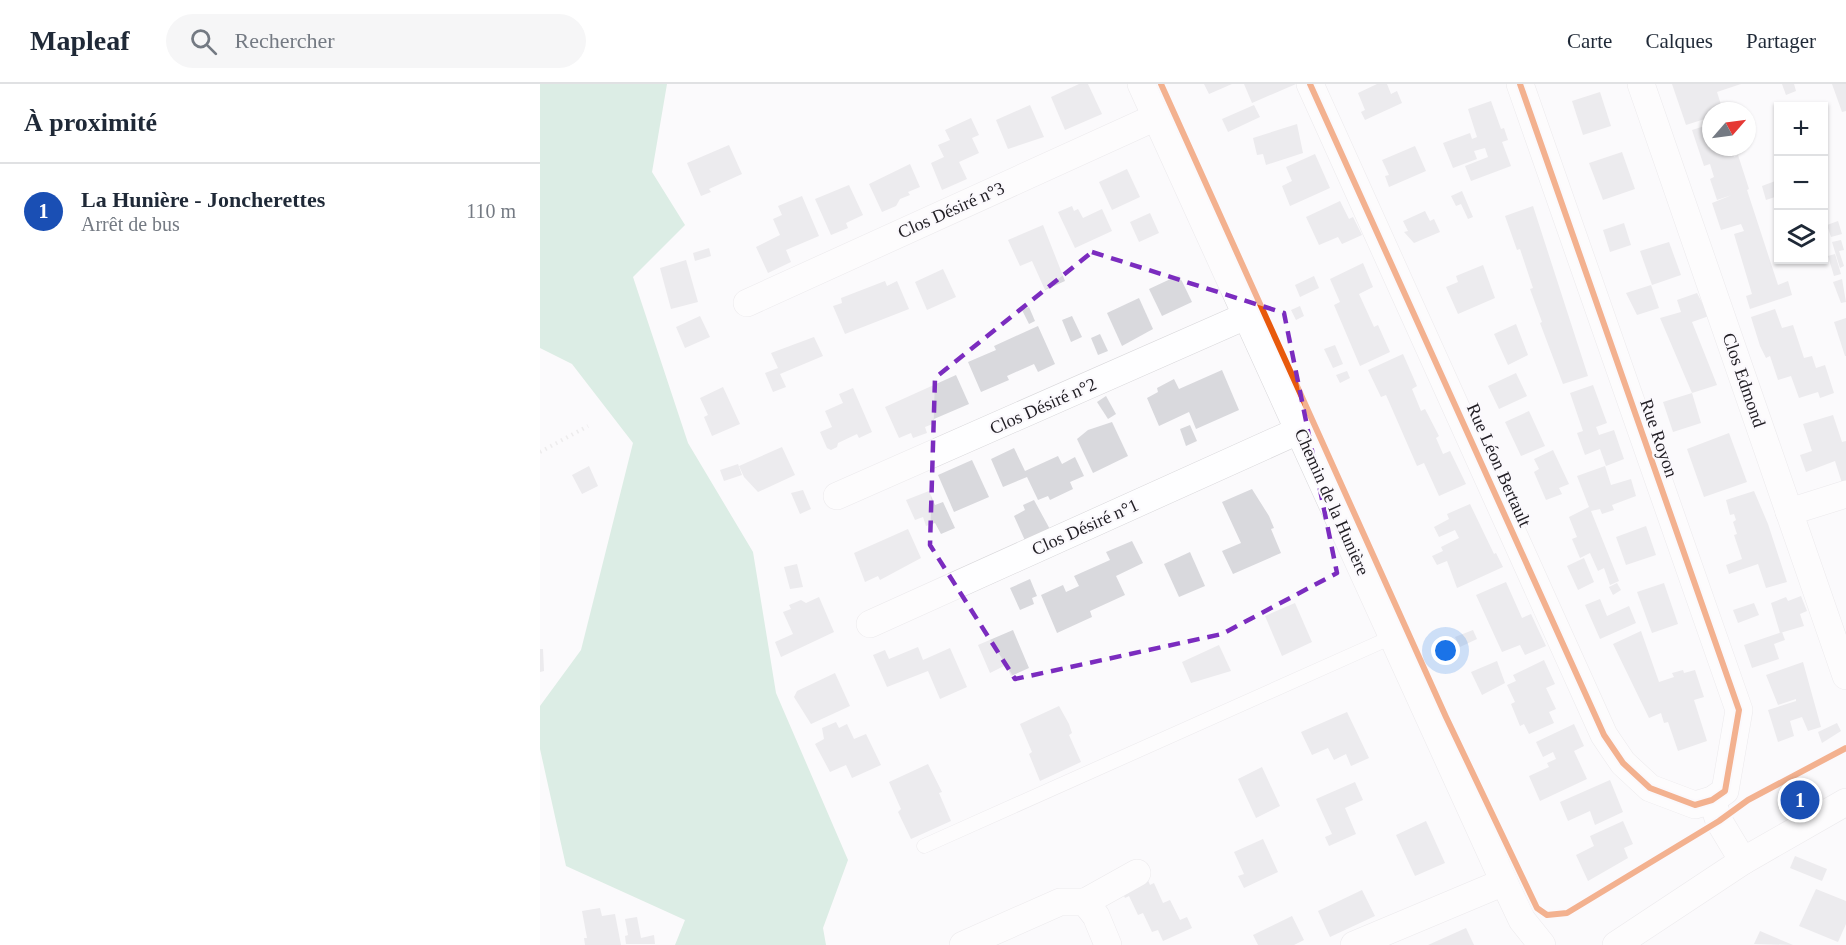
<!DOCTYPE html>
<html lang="fr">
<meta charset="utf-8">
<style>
:root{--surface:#fff;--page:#f6f6f7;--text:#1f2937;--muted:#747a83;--line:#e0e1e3;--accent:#6d6b70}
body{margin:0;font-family:Georgia,serif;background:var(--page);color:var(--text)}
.controls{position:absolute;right:18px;top:18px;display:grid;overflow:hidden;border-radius:0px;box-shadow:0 2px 4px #0004}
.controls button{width:54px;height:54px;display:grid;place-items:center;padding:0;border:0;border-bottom:2px solid var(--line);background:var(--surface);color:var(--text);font:30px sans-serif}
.compass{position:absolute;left:1162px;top:18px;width:54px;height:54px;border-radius:50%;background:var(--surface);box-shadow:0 2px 4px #0004;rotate:62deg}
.you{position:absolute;left:906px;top:567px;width:21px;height:21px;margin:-15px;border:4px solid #fff;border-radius:50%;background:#1a73e8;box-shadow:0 0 0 9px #1a73e833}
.badge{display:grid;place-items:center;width:39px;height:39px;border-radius:50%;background:var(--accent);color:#fff;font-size:20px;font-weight:700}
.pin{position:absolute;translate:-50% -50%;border:3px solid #fff;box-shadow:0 2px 6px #0006}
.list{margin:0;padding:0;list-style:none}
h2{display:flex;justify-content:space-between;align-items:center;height:78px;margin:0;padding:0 24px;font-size:26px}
h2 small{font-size:20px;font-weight:400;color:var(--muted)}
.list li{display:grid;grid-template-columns:39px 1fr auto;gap:18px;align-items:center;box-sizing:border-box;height:96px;padding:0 24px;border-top:2px solid var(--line)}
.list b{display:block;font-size:22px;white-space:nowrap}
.list p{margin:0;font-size:20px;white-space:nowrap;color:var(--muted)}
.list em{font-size:20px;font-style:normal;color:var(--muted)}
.icon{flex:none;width:33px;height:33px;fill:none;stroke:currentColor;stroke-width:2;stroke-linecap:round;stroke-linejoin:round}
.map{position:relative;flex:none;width:1306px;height:861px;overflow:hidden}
header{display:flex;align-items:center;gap:36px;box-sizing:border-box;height:84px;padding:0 30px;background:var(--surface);border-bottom:2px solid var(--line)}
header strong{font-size:28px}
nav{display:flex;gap:33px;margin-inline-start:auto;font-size:21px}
.search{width:420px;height:54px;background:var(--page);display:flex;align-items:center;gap:15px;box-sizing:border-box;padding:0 21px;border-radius:33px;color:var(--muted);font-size:22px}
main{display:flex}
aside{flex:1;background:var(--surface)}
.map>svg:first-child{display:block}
</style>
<header>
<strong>Mapleaf</strong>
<div class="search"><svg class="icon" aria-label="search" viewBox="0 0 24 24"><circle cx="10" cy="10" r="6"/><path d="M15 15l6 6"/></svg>Rechercher</div>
<nav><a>Carte</a><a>Calques</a><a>Partager</a></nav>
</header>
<main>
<aside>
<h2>À proximité<small></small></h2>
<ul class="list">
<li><span class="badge" style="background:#1a4fb4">1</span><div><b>La Hunière - Joncherettes</b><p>Arrêt de bus</p></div><em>110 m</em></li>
</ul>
</aside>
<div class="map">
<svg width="1306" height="861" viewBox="0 0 1306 861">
<rect width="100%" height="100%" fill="#fbfafc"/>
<polygon fill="#b6ddc9" points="0,0 127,0 112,88 145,141 93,193 148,359 213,468 236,609 308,776 283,844 286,861 135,861 145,836 26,782 0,665 0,622 41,566 93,359 32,280 0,264"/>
<g fill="#d9d9dd">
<polygon points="539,0 548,0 562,30 525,46 511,13"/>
<polygon points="664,0 692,0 669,10"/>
<polygon points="704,0 756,0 712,19"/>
<polygon points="837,0 847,0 851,10 857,7 862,19 825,36 821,28 825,26 818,9"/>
<polygon points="1132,0 1201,0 1177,8 1183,27 1171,27 1171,33 1146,41"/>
<polygon points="1242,0 1254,0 1256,7 1246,11"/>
<polygon points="1292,0 1306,0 1306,27 1302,28"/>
<polygon points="1060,8 1071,42 1043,51 1032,17"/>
<polygon points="951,17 961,45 964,44 968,56 962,58 971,82 931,97 925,82 948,73 945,64 934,67 937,75 913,84 903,59 930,49 932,55 937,53 928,25"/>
<polygon points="490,21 504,53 468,65 456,36"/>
<polygon points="714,21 720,33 688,48 682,35"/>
<polygon points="431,34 439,51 432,54 439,69 419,78 427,95 402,106 391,79 404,73 398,61 410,56 405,46"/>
<polygon points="757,40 763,69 726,81 723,70 717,71 713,54"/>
<polygon points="1171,40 1171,63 1191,63 1194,73 1198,71 1209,105 1207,106 1238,201 1248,197 1252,211 1210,225 1206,212 1212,210 1194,150 1204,147 1201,140 1181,146 1172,119 1192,111 1177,116 1170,95 1174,93 1170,80 1164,82 1152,46"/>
<polygon points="189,61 202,90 169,105 171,108 161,112 147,79"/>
<polygon points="875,62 886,87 849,103 845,92 849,91 842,76"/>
<polygon points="1082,68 1095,105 1063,116 1049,79"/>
<polygon points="775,70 790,104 750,122 742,102 752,97 746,83"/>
<polygon points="370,80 380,103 368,108 370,111 360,115 356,122 342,128 329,100"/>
<polygon points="587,85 600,113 572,126 559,98"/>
<polygon points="1238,96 1238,112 1226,116 1222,102"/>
<polygon points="309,101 323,131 306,139 308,144 291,151 275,115"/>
<polygon points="922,107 933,133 928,135 921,120 916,122 911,112"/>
<polygon points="262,112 279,152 246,166 251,178 228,189 216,163 240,151 233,135 242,131 238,122"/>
<polygon points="800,117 809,135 813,133 822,151 802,160 798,153 779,161 766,133"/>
<polygon points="532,122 534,127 538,125 543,134 562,125 572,147 535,164 518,128"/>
<polygon points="993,122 1048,292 1023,300 1000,239 1002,238 990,205 993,204 980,165 977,166 965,132"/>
<polygon points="885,127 890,137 894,135 900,148 874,159 864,148 868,147 863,137"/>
<polygon points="610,129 619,149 599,158 590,138"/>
<polygon points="1298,137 1302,150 1291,153 1287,141"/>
<polygon points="1084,139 1091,161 1070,168 1063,146"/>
<polygon points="503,141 525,197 505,206 492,177 480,182 468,156"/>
<polygon points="1301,156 1304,166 1299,167 1304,182 1300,184 1292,158"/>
<polygon points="1129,158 1141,191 1112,201 1100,167"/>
<polygon points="169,164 171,172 155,177 153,169"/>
<polygon points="1295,170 1301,190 1294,192 1288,172"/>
<polygon points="146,176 158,218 131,225 120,184"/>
<polygon points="823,179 833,203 819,210 834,243 838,241 850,268 820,282 794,221 800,218 790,195"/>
<polygon points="943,181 955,214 918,230 906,203 918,198 916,192"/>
<polygon points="403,185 416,213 387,226 375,198"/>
<polygon points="639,191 652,218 622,232 609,205"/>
<polygon points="774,192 779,204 760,213 755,201"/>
<polygon points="1302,195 1306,218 1301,219 1293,198"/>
<polygon points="345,197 347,202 357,197 369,225 305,250 293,222 302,219 301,214"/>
<polygon points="1111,201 1119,224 1097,231 1086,209"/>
<polygon points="1157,209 1169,232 1152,238 1177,301 1152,309 1120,234 1141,228 1137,216"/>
<polygon points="599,214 613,245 582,262 567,229"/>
<polygon points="760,222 764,232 756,236 751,226"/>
<polygon points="489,223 495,237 489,240 482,226"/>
<polygon points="1235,225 1242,244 1253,241 1264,274 1272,272 1276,284 1285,281 1294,309 1280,314 1278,308 1259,314 1251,292 1238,296 1230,272 1226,274 1220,262 1211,233"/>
<polygon points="160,232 170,253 145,264 136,243"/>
<polygon points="532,232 542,253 531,258 522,236"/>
<polygon points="1306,234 1306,272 1305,272 1294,238"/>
<polygon points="976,240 988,271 968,281 954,250"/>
<polygon points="498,242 515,280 498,288 494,280 467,292 469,296 441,308 428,278 456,266 454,262"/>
<polygon points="560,250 568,267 558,271 551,254"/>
<polygon points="274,253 283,272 240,290 246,303 233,308 225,289 238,284 231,269"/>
<polygon points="795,261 803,280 793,284 784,265"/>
<polygon points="863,270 877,302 872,305 881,327 885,325 899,352 896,354 903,370 910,367 926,400 899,412 884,379 877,382 846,311 841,313 828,286"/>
<polygon points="682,286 699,326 656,345 649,328 619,342 607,314 618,308 617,304 634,295 639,305"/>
<polygon points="807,287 810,294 800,299 796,291"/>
<polygon points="976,289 987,312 959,325 948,302"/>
<polygon points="416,291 429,320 394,335 395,339 385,343 387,349 373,354 371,349 359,354 345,323"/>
<polygon points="1053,301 1067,339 1056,343 1059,351 1074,346 1084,375 1066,382 1060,365 1045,371 1037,349 1043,347 1030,309"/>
<polygon points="183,303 200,340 172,352 164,333 168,331 160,314"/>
<polygon points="313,304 332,348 319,354 317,350 298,359 297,363 291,366 287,364 280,348 292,343 285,327 303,319 299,310"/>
<polygon points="1152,309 1161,339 1133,348 1123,318"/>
<polygon points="566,312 576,330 568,335 557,318"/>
<polygon points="989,327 1005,362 981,372 965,338"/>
<polygon points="1293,331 1302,358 1306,357 1306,398 1302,399 1295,377 1266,388 1260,371 1272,367 1263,340"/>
<polygon points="572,338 588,372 553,389 537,355 548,346"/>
<polygon points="650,341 657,357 646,362 640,345"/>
<polygon points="1189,349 1207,398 1164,413 1147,365"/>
<polygon points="242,363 255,391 218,408 204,393 199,382"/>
<polygon points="474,364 485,387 518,372 522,380 535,373 544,392 530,398 533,405 510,416 508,412 498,416 487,393 463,403 451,375"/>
<polygon points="1013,366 1029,400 1019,404 1022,410 1006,416 994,388 999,385 994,375"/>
<polygon points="432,376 449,413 414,428 398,391"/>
<polygon points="198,380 202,391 184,397 180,386"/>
<polygon points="49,382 58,402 42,410 32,391"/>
<polygon points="1065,382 1071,401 1091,395 1096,412 1072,421 1074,426 1062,430 1060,425 1051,427 1079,497 1070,501 1064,484 1058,487 1050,469 1040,474 1032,455 1037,453 1029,433 1049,423 1037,392"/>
<polygon points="712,405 729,432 734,444 731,445 741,469 693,490 682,467 701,459 682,418"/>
<polygon points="263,406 271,425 260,430 251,409"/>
<polygon points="389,407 395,421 403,418 415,444 401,450 395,439 386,442 383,433 375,436 366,416"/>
<polygon points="1214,407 1228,440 1247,498 1226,504 1218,480 1189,490 1186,481 1202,475 1194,451 1197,450 1193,438 1196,436 1194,430 1190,431 1186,416"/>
<polygon points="494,416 512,449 487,461 474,432 485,426 483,421"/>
<polygon points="930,420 954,470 956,469 963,483 917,504 907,477 897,481 892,472 903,467 901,463 919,454 915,446 899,453 894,443 909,435 907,430"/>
<polygon points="1106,442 1116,471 1086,481 1076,453"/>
<polygon points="368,445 381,474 340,496 338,492 325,498 314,469"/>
<polygon points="592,457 603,479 576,492 585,511 550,527 552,533 517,549 501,511 523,501 526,508 539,502 534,492 570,476 566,468"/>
<polygon points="650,468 665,502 639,513 624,480"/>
<polygon points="1044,474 1054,498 1038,506 1027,482"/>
<polygon points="257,480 263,503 250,505 244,483"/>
<polygon points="490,495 497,512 492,514 494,520 480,526 470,504"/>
<polygon points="966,498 982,534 991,530 1006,562 985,571 980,561 962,568 936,511"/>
<polygon points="1077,499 1081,506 1073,511 1069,503"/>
<polygon points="1124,499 1138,540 1112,549 1097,508"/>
<polygon points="1261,512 1267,527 1260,530 1264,542 1240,549 1231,519 1246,513 1248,517"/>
<polygon points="279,513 294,548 241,573 235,558 253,550 243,528 251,525 249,521 261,516 266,519"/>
<polygon points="1060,515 1067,532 1089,522 1096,539 1060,555 1045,521"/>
<polygon points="755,519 772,558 742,572 725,532"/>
<polygon points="1214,519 1219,531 1198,539 1193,526"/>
<polygon points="473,546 489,584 471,592 466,581 450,589 438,561"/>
<polygon points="933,546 937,555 920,563 915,553"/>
<polygon points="1101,547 1119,598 1134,593 1132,589 1143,586 1144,589 1155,586 1164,613 1154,616 1167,657 1138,667 1128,638 1124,639 1121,629 1109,634 1073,560"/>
<polygon points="1242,548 1245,556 1234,560 1239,575 1212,584 1204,561"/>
<polygon points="679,561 691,587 651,599 642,578"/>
<polygon points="378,563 383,576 410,564 427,603 400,615 388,587 347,603 333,571 345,566 349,575"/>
<polygon points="0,565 3,565 4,587 0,588"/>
<polygon points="1004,576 1015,600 1006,604 1016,625 1009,628 1014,639 989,650 984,640 980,642 971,620 975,618 967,601 976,597 973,591"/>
<polygon points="957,577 965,599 942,611 931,588"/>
<polygon points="1263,578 1281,643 1268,647 1262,633 1250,637 1254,652 1238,658 1228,626 1256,617 1256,615 1238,621 1226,591"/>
<polygon points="295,589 310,622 271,640 254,613 257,607"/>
<polygon points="519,622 529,640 532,649 529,651 541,678 500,697 489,670 492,668 480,640"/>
<polygon points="807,628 829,674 811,682 806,670 794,676 788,664 772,671 761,648"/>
<polygon points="296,638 299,644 307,640 314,655 326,650 341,681 312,694 306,681 290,688 275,660 284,655 282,644"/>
<polygon points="1297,639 1301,647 1282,659 1278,648"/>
<polygon points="1034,640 1044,662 1034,667 1047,695 1000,717 989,692 1009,683 1007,679 1016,675 1013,668 1003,673 996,658"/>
<polygon points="388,680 402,708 399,709 411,737 371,755 358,728 361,725 349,698"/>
<polygon points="722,683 740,722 716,734 698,695"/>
<polygon points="1070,696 1083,728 1055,741 1050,727 1028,737 1020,718"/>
<polygon points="815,698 823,716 805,724 816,750 789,762 785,753 792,750 776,715"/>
<polygon points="886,737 905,779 875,792 856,751"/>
<polygon points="1083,737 1093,760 1084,764 1088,774 1048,797 1036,771 1054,762 1050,752"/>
<polygon points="723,755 738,788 704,804 698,792 704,790 694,768"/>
<polygon points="1255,772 1287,785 1282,797 1250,784"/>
<polygon points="606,792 610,801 614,799 623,819 630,816 640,836 647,833 652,844 623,857 618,846 612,848 603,829 598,831 589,812 585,814 580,804"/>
<polygon points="1276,805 1306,817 1306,840 1298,858 1259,842"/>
<polygon points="822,806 835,832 790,853 778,827"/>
<polygon points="60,824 62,832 75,830 81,861 45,861 44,854 47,854 42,827"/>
<polygon points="752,832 764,856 754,861 718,861 713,851"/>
<polygon points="97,833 101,854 114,851 115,860 86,860 85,852 88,851 85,835"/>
<polygon points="926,844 934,861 888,861"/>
<polygon points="1220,847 1253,861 1214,860"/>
</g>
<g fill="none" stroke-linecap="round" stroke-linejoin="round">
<defs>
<polyline id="service" points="384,762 852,553"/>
<g id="minor">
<polyline points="601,0 964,798 982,836 1002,861"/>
<polyline points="770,0 1064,651 1083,679 1110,704 1155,721 1172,716 1185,707 1199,626 980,0"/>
<polyline points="1101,0 1306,592"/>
<polyline points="207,219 616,33"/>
<polyline points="297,412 708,231"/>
<polyline points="1249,428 1306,410"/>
<polyline points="330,540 760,346"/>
<polyline points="1172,716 1179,737 1203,777"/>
<polyline points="545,818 597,789"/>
<polyline points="423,861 520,818 545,818 556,832 568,861"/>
<polyline points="814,861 964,798"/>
<polyline points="1076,861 1203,777 1306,718"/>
</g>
</defs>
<use href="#service" stroke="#d8d7da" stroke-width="15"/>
<use href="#minor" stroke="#d8d7da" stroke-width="28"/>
<polyline stroke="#dbdbdb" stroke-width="4" stroke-dasharray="1.5 4.5" stroke-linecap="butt" points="0,368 48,342"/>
<use href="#service" stroke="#fefeff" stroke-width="14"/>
<use href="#minor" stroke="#fefeff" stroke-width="27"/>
<defs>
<g id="cycleway">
<polyline points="621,0 906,633 997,824 1007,831 1027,829 1179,737 1208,716 1306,664"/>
<polyline points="770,0 1064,651 1083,679 1110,704 1155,721 1172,716 1185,707 1199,626 980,0"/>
</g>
</defs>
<use href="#cycleway" stroke="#fbf9fd" stroke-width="10"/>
<use href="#cycleway" stroke="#e8590c" stroke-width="6"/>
</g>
<path d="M0 0H1306V861H0ZM552,168L744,229L797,489L682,550L475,595L390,461L395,294Z" fill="#fbfafc" fill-opacity=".55" fill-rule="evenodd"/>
<path fill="none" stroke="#7b2cbf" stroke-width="4.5" stroke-dasharray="12 8" stroke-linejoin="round" d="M552,168L744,229L797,489L682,550L475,595L390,461L395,294Z"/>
<g text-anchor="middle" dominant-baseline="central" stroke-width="4.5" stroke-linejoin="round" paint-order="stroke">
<g font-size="18" fill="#211e24" stroke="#fbf9fd">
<text transform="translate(411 126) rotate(-24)">Clos Désiré n°3</text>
<text transform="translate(1204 296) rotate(71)">Clos Edmond</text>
<text transform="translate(503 322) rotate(-24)">Clos Désiré n°2</text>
<text transform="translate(1119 354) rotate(71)">Rue Royon</text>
<text transform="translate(959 381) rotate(66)">Rue Léon Bertault</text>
<text transform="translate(792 418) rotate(66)">Chemin de la Hunière</text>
<text transform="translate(545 443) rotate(-24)">Clos Désiré n°1</text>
</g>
</g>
</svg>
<div class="controls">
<button>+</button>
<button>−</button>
<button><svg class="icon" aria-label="layers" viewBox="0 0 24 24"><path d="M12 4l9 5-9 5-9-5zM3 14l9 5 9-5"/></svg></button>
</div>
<svg class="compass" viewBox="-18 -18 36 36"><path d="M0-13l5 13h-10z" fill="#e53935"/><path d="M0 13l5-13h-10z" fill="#747a83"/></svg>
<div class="you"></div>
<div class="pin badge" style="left:1260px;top:716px;background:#1a4fb4">1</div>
</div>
</main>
